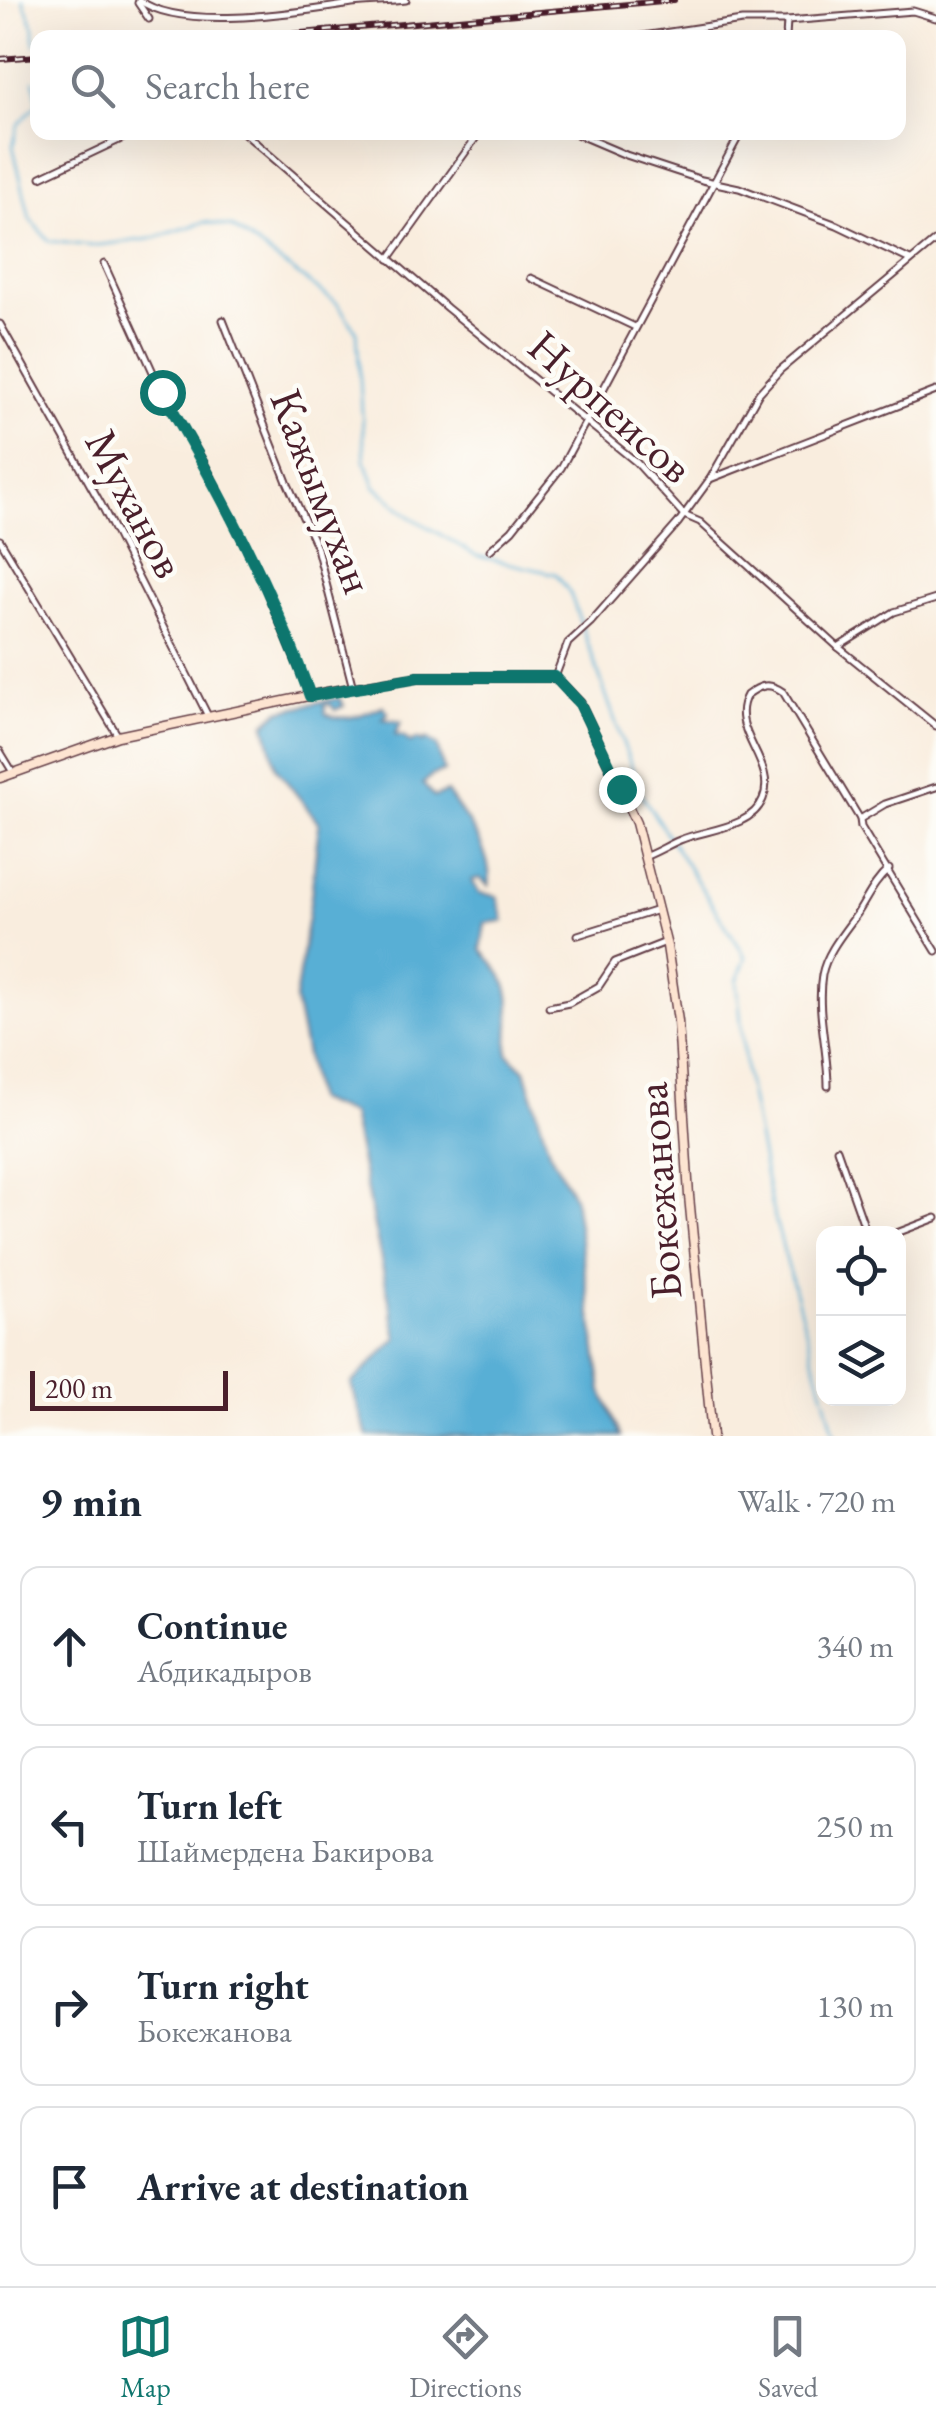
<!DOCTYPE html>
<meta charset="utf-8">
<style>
:root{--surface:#fff;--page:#f2f2f3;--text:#1f2937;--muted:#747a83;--line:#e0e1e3;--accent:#0f766e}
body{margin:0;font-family:"EB Garamond",serif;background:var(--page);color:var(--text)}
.controls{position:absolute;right:30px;bottom:30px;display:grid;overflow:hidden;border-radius:20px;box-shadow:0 10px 40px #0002}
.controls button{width:90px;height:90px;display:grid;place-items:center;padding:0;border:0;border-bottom:2px solid var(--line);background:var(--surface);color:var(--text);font:50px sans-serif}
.scale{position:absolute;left:30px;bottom:25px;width:198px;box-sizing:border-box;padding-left:10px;border:5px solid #4a1f2b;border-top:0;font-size:28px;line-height:35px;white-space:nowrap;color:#4a1f2b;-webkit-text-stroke:8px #fdfcf7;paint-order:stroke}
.stop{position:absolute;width:30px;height:30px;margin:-22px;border:8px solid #0f766e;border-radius:50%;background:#fff}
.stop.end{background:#0f766e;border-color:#fff;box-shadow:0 2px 10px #0008}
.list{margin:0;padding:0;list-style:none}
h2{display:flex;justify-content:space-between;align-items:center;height:130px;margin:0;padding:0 40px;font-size:42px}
h2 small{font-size:32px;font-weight:400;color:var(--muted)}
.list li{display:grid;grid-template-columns:65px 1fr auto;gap:30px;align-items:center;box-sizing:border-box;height:160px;margin:0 20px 20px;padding:0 20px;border:2px solid var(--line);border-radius:20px}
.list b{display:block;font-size:38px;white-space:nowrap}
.list p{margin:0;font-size:32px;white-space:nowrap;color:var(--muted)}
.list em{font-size:32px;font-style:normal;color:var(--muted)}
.icon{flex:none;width:55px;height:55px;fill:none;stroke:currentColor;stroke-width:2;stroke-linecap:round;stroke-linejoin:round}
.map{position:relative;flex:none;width:936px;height:1436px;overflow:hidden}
.search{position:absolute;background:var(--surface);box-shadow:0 10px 40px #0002;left:30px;right:30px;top:30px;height:110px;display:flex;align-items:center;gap:25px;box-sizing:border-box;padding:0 35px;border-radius:20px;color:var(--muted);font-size:38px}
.sheet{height:850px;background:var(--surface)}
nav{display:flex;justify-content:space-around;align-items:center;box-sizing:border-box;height:140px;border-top:2px solid var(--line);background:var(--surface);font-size:28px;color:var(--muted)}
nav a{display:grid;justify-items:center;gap:5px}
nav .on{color:var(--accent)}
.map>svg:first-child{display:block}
</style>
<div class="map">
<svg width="936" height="1436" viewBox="0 0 936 1436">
<rect width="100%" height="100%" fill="#fdfcf7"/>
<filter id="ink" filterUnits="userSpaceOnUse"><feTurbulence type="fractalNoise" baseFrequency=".01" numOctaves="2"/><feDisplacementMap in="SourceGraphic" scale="20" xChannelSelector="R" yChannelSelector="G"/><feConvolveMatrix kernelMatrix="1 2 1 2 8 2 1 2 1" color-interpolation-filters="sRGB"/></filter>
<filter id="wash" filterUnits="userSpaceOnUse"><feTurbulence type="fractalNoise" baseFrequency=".0048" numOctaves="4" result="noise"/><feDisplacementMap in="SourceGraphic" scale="40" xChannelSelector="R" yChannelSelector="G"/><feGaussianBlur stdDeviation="2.25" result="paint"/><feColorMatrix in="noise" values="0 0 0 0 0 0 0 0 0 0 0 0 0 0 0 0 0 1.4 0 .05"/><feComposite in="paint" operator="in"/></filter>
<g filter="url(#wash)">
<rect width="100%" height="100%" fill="#f9edde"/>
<path fill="#59afd5" stroke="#526780" stroke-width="2.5" d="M339,698L344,706L335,710L330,704L324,705L326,714C347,723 363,714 383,706L388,713L383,719L401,722L395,735L403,736L411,743L417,739L423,742L426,739L437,746L444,771L431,776L423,784L434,797L447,792C465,819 494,852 489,886L480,878L472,880L479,893L497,896L504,921L485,923L481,950C522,992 507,1003 508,1054L525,1070L549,1151L574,1198L602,1391L621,1436H367L351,1384L397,1338L351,1114L315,1100L295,1000L311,897L319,823L276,768L265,724L279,711Z"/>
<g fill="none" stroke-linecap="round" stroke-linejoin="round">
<g stroke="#59afd5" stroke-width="2.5">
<polyline points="23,0 34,28 34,45"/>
<polyline points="34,80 37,101"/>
<polyline points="38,103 18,125 13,146 30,219 49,241 91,246 150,239 205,222 232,227 337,303 357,332 365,460 375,486 409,516 477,556 556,574 570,593 641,794 746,957 737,981 746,1074 771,1205 824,1395"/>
<polyline points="825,1398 835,1436"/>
</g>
</g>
</g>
<g filter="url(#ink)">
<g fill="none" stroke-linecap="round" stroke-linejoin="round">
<defs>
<g id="street">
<path d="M139,0C182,32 300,12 352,4C369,2 388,2 406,0"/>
<polyline points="138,3 149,19"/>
<polyline points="630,38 742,21 787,21 913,11 936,18"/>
<polyline points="786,38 787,21"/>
<polyline points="243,132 447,308 636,462 684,515 700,522 838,647 936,726"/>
<polyline points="572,132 626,155 702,180 739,188 837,225 910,260"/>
<polyline points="41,177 136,132"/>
<polyline points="389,259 480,132"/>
<polyline points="104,264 162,392 204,463 258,570 310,695"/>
<polyline points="531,278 635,327"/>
<polyline points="223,320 287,482 317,548 353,688"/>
<polyline points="0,324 101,504 208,716"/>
<polyline points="710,479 936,391"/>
<polyline points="0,540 118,736"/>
<polyline points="490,550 512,530 561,468 741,132"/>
<polyline points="838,647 894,612 936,599"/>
<polyline points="555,677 568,643 590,623 678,523 710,479 759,393 780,370 936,240"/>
<polyline points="0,751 14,774"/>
<polyline points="936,787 885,804 860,819 861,827 936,951"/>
<path d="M644,857C657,852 668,845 680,840C705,829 751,829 763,799C778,763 727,730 747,695C760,685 769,682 783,692L860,819"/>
<polyline points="578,935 658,910"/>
<polyline points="549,1007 569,1003 599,986 615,962 666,942"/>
<path d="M828,1086C828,1050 816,1011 822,975C826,953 844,932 857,914C868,897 874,882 889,869"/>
<polyline points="837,1149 867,1234"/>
<polyline points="894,1234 936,1218"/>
</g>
<polyline id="secondary" points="0,778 118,736 327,692 418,677 555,677 580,703 636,823 667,946 678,1021 689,1196 712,1436"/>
</defs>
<use href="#street" stroke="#643e46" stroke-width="9"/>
<use href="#secondary" stroke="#643e46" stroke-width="11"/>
<use href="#street" stroke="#fff" stroke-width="5"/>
<use href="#secondary" stroke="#fde4d1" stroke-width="8"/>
<defs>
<g id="rail">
<polyline points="245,38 674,0"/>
<polyline points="0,59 38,56"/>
</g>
</defs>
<use href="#rail" stroke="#4a1f2b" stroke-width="6"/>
<use href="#rail" stroke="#fdfcf7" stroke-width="2.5" stroke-dasharray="8" stroke-linecap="butt"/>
</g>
</g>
<g fill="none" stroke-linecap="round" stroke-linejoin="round" filter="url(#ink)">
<path stroke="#0f766e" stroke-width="12" d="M162,392C219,489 272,589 310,696L418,677H555L580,704L621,789"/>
</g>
<g text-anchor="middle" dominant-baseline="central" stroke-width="9" stroke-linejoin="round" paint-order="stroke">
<g font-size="45" fill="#4a1f2b" stroke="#fdfcf7">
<text transform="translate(611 406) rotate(42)">Нурпеисов</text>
<text transform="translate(323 491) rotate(69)">Кажымухан</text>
<text transform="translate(136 503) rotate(62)">Муханов</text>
<text transform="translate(658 1191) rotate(-94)">Бокежанова</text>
</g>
</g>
</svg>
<div class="controls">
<button><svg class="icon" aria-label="locate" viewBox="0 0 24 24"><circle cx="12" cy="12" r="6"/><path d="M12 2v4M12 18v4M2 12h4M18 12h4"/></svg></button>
<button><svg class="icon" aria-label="layers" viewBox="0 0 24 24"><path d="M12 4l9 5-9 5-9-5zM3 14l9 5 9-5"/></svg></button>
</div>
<div class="scale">200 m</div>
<div class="stop" style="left:162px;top:392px"></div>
<div class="stop end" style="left:621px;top:789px"></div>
<div class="search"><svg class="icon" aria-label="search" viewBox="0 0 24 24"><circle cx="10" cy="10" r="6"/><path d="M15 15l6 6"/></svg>Search here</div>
</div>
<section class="sheet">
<h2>9 min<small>Walk · 720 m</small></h2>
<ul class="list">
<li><svg class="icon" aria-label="ahead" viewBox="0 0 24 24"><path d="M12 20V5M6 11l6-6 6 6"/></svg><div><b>Continue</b><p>Абдикадыров</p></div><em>340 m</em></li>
<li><svg class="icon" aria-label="left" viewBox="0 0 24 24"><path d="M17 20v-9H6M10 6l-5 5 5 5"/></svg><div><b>Turn left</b><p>Шаймердена Бакирова</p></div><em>250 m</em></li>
<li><svg class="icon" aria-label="right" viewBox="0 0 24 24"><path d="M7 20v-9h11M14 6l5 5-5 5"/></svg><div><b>Turn right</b><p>Бокежанова</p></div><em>130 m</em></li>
<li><svg class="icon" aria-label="arrive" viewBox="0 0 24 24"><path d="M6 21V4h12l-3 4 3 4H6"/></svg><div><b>Arrive at destination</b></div></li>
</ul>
</section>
<nav>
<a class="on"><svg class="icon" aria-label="map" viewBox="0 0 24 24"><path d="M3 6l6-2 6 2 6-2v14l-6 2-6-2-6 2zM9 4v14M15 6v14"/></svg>Map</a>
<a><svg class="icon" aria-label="directions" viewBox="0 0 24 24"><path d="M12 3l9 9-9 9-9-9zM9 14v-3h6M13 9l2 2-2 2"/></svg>Directions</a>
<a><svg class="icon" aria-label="saved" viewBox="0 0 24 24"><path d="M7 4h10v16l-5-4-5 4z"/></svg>Saved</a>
</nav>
